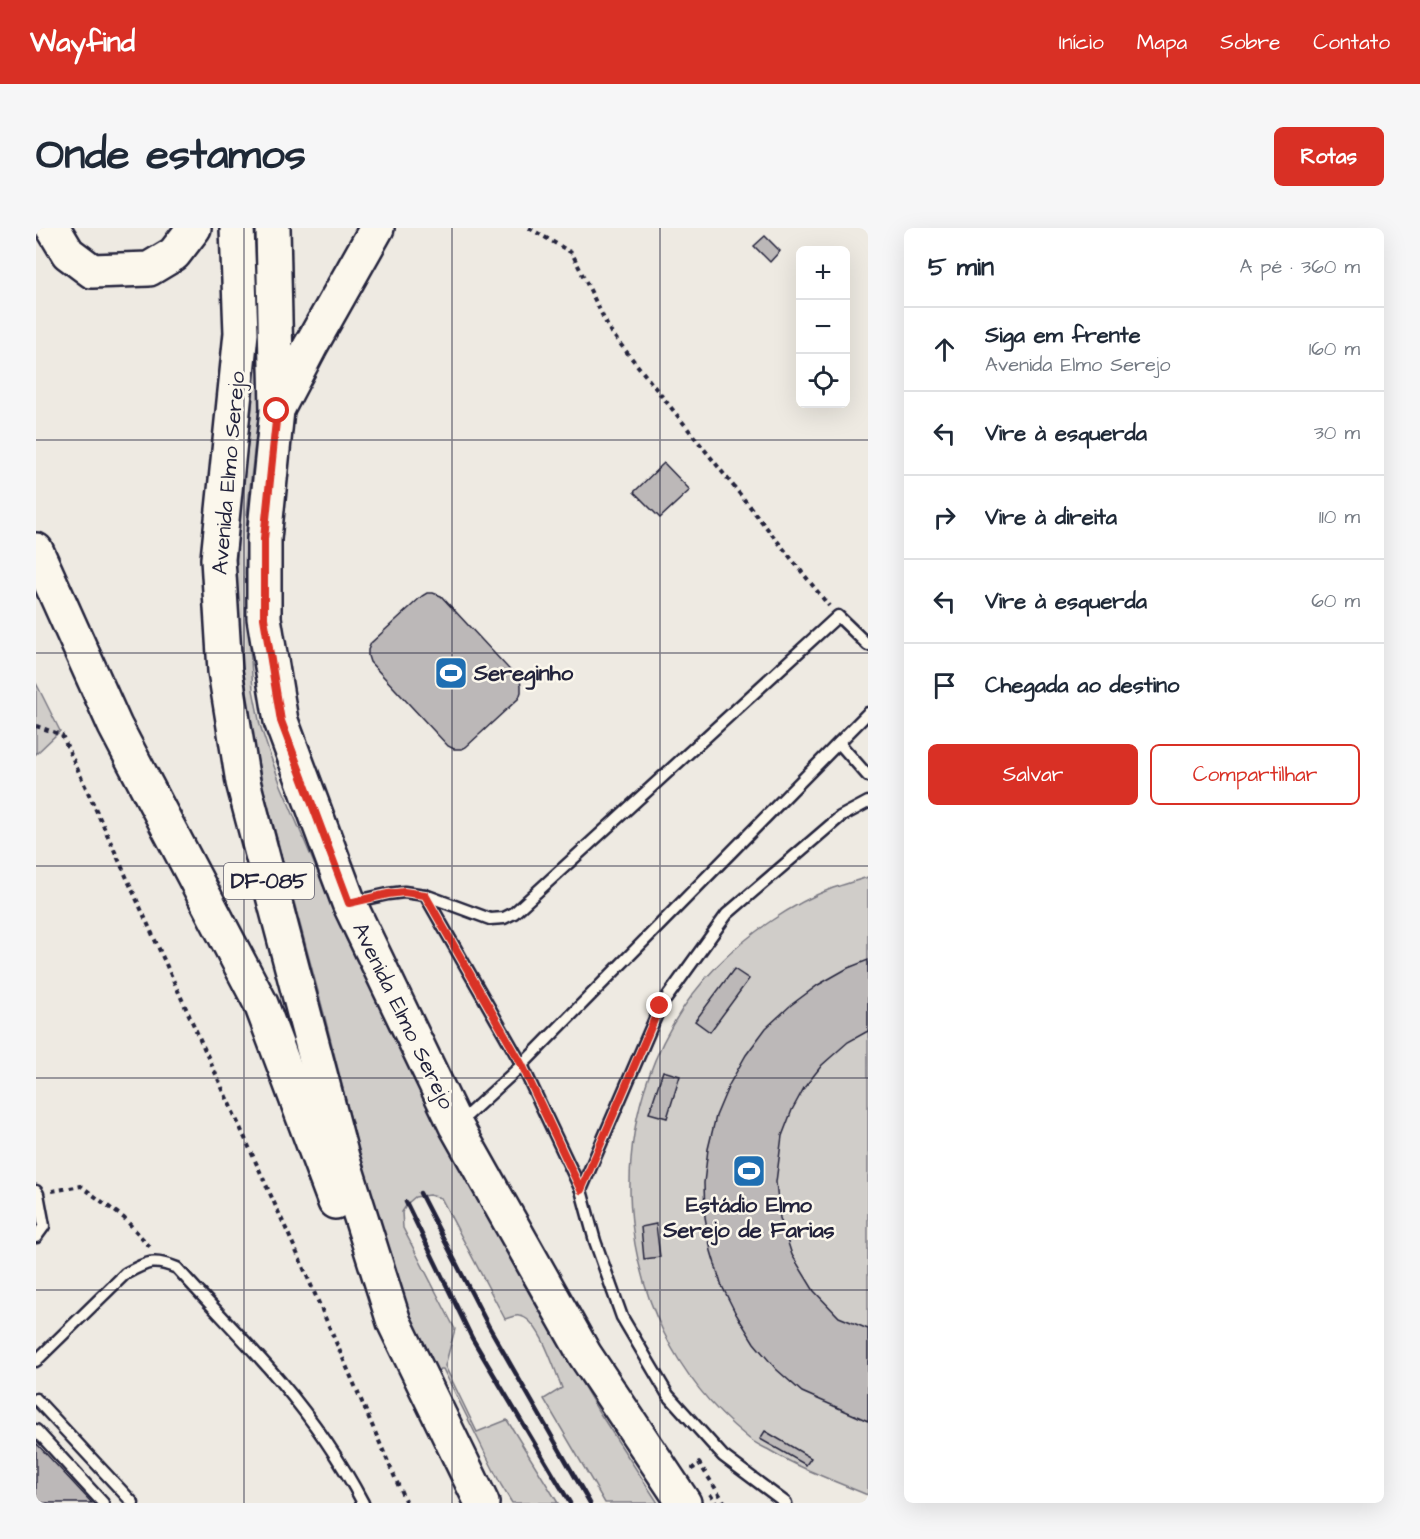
<!DOCTYPE html>
<html lang="pt">
<meta charset="utf-8">
<style>
:root{--surface:#fff;--page:#f6f6f7;--text:#1f2937;--muted:#747a83;--line:#e0e1e3;--accent:#d93025}
body{margin:0;font-family:"Architects Daughter",sans-serif;background:var(--page);color:var(--text)}
.controls{position:absolute;right:18px;top:18px;display:grid;overflow:hidden;border-radius:9px;box-shadow:0 6px 24px #0002}
.controls button{width:54px;height:54px;display:grid;place-items:center;padding:0;border:0;border-bottom:2px solid var(--line);background:var(--surface);color:var(--text);font:30px sans-serif}
.stop{position:absolute;width:18px;height:18px;margin:-14px;border:4px solid #d93025;border-radius:50%;background:#fff}
.stop.end{background:#d93025;border-color:#fff;box-shadow:0 2px 6px #0008}
.list{margin:0;padding:0;list-style:none}
h2{display:flex;justify-content:space-between;align-items:center;height:78px;margin:0;padding:0 24px;font-size:26px}
h2 small{font-size:20px;font-weight:400;color:var(--muted)}
.list li{display:grid;grid-template-columns:39px 1fr auto;gap:18px;align-items:center;box-sizing:border-box;height:84px;padding:0 24px;border-top:2px solid var(--line)}
.list b{display:block;font-size:22px;white-space:nowrap}
.list p{margin:0;font-size:20px;white-space:nowrap;color:var(--muted)}
.list em{font-size:20px;font-style:normal;color:var(--muted)}
.actions{display:flex;gap:12px;padding:18px 24px}
.actions a{flex:1;padding:14px 0;border:2px solid var(--accent);border-radius:9px;text-align:center;font-size:21px;color:var(--accent)}
.actions .main{background:var(--accent);color:#fff}
.icon{flex:none;width:33px;height:33px;fill:none;stroke:currentColor;stroke-width:2;stroke-linecap:round;stroke-linejoin:round}
.map{position:relative;flex:none;width:832px;height:1275px;overflow:hidden;border-radius:9px}
header{display:flex;align-items:center;gap:36px;box-sizing:border-box;height:84px;padding:0 30px;background:var(--accent);color:#fff}
header strong{font-size:28px}
nav{display:flex;gap:33px;margin-inline-start:auto;font-size:21px}
.intro{display:flex;align-items:center;justify-content:space-between;box-sizing:border-box;height:144px;padding:0 36px}
h1{margin:0;font-size:42px}
.button{padding:15px 27px;border-radius:9px;background:var(--accent);color:#fff;font-size:21px;font-weight:700}
main{display:flex;gap:36px;padding:0 36px}
aside{flex:1;background:var(--surface);border-radius:9px;box-shadow:0 6px 24px #0002}
.map>svg:first-child{display:block}
</style>
<header>
<strong>Wayfind</strong>
<nav><a>Início</a><a>Mapa</a><a>Sobre</a><a>Contato</a></nav>
</header>
<div class="intro"><h1>Onde estamos</h1><a class="button">Rotas</a></div>
<main>
<div class="map">
<svg width="832" height="1275" viewBox="0 0 832 1275">
<rect width="100%" height="100%" fill="#eeeae2"/>
<filter id="ink" filterUnits="userSpaceOnUse"><feTurbulence type="fractalNoise" baseFrequency=".0167" numOctaves="2"/><feDisplacementMap in="SourceGraphic" scale="12" xChannelSelector="R" yChannelSelector="G"/><feConvolveMatrix kernelMatrix="1 2 1 2 8 2 1 2 1" color-interpolation-filters="sRGB"/></filter>
<g filter="url(#ink)">
<g fill="#d0cdc9" stroke="#797882" stroke-width="1.5">
<path d="M223,82H230L223,180L211,286L209,345L217,462L224,497L232,521L244,555L310,711L425,941L495,1069L563,1184L622,1275H569L508,1171L526,1160C519,1143 503,1089 483,1088C479,1087 473,1090 469,1091L405,970L393,967L379,969L372,975L366,984L367,1000L419,1101L409,1138L441,1204L471,1192L522,1275H476L465,1257L407,1141H404L398,1147L364,1071L338,983L288,786L228,562L207,464L202,393L200,347L203,286L216,179Z"/>
<polygon points="0,455 24,503 0,526"/>
<path d="M832,649V1267C798,1253 765,1241 733,1222C725,1218 716,1214 710,1208C568,1093 554,869 681,738C712,706 755,676 797,660C809,656 820,653 832,649Z"/>
</g>
<g fill="#bcb8b8" stroke="#22223b" stroke-width="1.5">
<polygon points="729,8 744,23 734,34 718,18"/>
<polygon points="628,235 654,262 624,290 598,264"/>
<polygon points="391,365 397,365 405,368 484,453 485,457 485,464 483,470 430,519 426,521 418,521 412,518 334,434 332,428 332,422 335,415 386,368"/>
<polygon points="832,732 832,803 812,814 786,837 768,860 756,882 746,908 740,954 744,990 756,1027 778,1063 803,1089 832,1101 832,1193 766,1164 740,1141 718,1115 700,1086 685,1056 675,1023 669,989 668,955 672,921 680,888 693,857 710,827 730,800 755,777 782,757 812,740"/>
<polygon points="698,741 713,751 674,804 659,793"/>
<polygon points="627,843 644,848 631,890 613,885"/>
<polygon points="620,996 624,1029 608,1031 605,999"/>
<polygon points="729,1203 775,1230 770,1237 724,1211"/>
<polygon points="0,1215 56,1275 0,1275"/>
</g>
<g fill="none" stroke-linecap="round" stroke-linejoin="round">
<defs>
<g id="lane">
<polyline points="803,515 832,548"/>
<polyline points="389,667 486,837 545,962 559,1013 586,1089 632,1167 687,1228 750,1275"/>
<polyline points="316,674 352,666 368,664 389,667 454,691 468,690 478,685 802,388 832,417"/>
<polyline points="423,895 486,837 832,485"/>
<polyline points="545,962 624,779 691,686 804,589 832,574"/>
<polyline points="0,963 2,966 8,998 0,1009"/>
<path d="M0,1133L89,1046C111,1034 117,1030 141,1040C175,1078 211,1114 244,1153C276,1191 304,1231 327,1275"/>
<polyline points="0,1171 97,1275"/>
<polyline points="0,1202 67,1275"/>
</g>
<g id="primary">
<polyline points="17,0 32,25 56,43 113,41 138,26 158,0"/>
<polyline points="201,0 205,105 182,331 189,443 207,554 306,929 358,1094 446,1275"/>
<polyline points="237,0 241,182 228,311 228,390 245,493 313,675 420,898 549,1127 648,1275"/>
<polyline points="243,178 275,117 341,0"/>
<polyline points="0,322 79,498 225,776 299,974"/>
</g>
</defs>
<use href="#lane" stroke="#22223b" stroke-width="15"/>
<use href="#primary" stroke="#22223b" stroke-width="38"/>
<g stroke="#22223b" stroke-width="4" stroke-dasharray="4.5 4.5" stroke-linecap="butt">
<polyline points="493,0 536,25 574,103 793,378"/>
<polyline points="0,498 26,507 261,1025 370,1275"/>
<polyline points="16,963 45,958 88,990 116,1021"/>
<polyline points="658,1242 657,1240 663,1235 689,1275"/>
<polyline points="674,1266 680,1275"/>
</g>
<use href="#lane" stroke="#fbf7ec" stroke-width="10"/>
<use href="#primary" stroke="#fbf7ec" stroke-width="33"/>
<g stroke="#22223b" stroke-width="4.5">
<polyline points="384,965 452,1097 554,1275"/>
<polyline points="370,974 436,1110 534,1275"/>
</g>
</g>
</g>
<g fill="none" stroke-linecap="round" stroke-linejoin="round" filter="url(#ink)">
<polyline stroke="#d93025" stroke-width="8" points="241,183 228,311 228,390 245,493 313,675 352,666 368,664 389,667 486,837 545,962 624,778"/>
</g>
<path fill="none" stroke="#22223b" stroke-width="1.5" stroke-opacity="0.55" d="M208,0V1275M416,0V1275M624,0V1275M0,212H832M0,425H832M0,638H832M0,850H832M0,1062H832"/>
<defs>
<symbol id="stadium-square" viewBox="-11 -11 22 22"><rect x="-9" y="-9" width="18" height="18" rx="4" fill="#1f6fb2" stroke="#fbf7ec"/><path d="M0-5a6.5 5 0 1 0 0 10a6.5 5 0 1 0 0-10ZM-3.5-1.8h7v3.6h-7Z" fill="#fff"/></symbol>
</defs>
<g fill-rule="evenodd">
<use href="#stadium-square" x="396" y="426" width="38" height="38"/>
<use href="#stadium-square" x="694" y="924" width="38" height="38"/>
</g>
<g text-anchor="middle" dominant-baseline="central" stroke-width="5" stroke-linejoin="round" paint-order="stroke">
<rect fill="#fbf7ec" stroke="#636270" stroke-width="1.5" x="188" y="635" width="90" height="36" rx="4.5"/>
<g font-size="21" font-weight="bold" fill="#22223b">
<text x="233" y="653">DF-085</text>
</g>
<g font-size="22" fill="#22223b" stroke="#fbf7ec">
<text transform="translate(193 245) rotate(-85)">Avenida Elmo Serejo</text>
<text transform="translate(367 788) rotate(64)">Avenida Elmo Serejo</text>
</g>
<g font-size="22" font-weight="bold" fill="#22223b" stroke="#fbf7ec" text-anchor="start">
<text x="438" y="445">Sereginho</text>
<text x="713" y="977" text-anchor="middle">Estádio Elmo<tspan x="713" dy="25">Serejo de Farias</tspan></text>
</g>
</g>
</svg>
<div class="controls">
<button>+</button>
<button>−</button>
<button><svg class="icon" aria-label="locate" viewBox="0 0 24 24"><circle cx="12" cy="12" r="6"/><path d="M12 2v4M12 18v4M2 12h4M18 12h4"/></svg></button>
</div>
<div class="stop" style="left:241px;top:183px"></div>
<div class="stop end" style="left:624px;top:778px"></div>
</div>
<aside>
<h2>5 min<small>A pé · 360 m</small></h2>
<ul class="list">
<li><svg class="icon" aria-label="ahead" viewBox="0 0 24 24"><path d="M12 20V5M6 11l6-6 6 6"/></svg><div><b>Siga em frente</b><p>Avenida Elmo Serejo</p></div><em>160 m</em></li>
<li><svg class="icon" aria-label="left" viewBox="0 0 24 24"><path d="M17 20v-9H6M10 6l-5 5 5 5"/></svg><div><b>Vire à esquerda</b></div><em>30 m</em></li>
<li><svg class="icon" aria-label="right" viewBox="0 0 24 24"><path d="M7 20v-9h11M14 6l5 5-5 5"/></svg><div><b>Vire à direita</b></div><em>110 m</em></li>
<li><svg class="icon" aria-label="left" viewBox="0 0 24 24"><path d="M17 20v-9H6M10 6l-5 5 5 5"/></svg><div><b>Vire à esquerda</b></div><em>60 m</em></li>
<li><svg class="icon" aria-label="arrive" viewBox="0 0 24 24"><path d="M6 21V4h12l-3 4 3 4H6"/></svg><div><b>Chegada ao destino</b></div></li>
</ul>
<div class="actions"><a class="main">Salvar</a><a>Compartilhar</a></div>
</aside>
</main>
